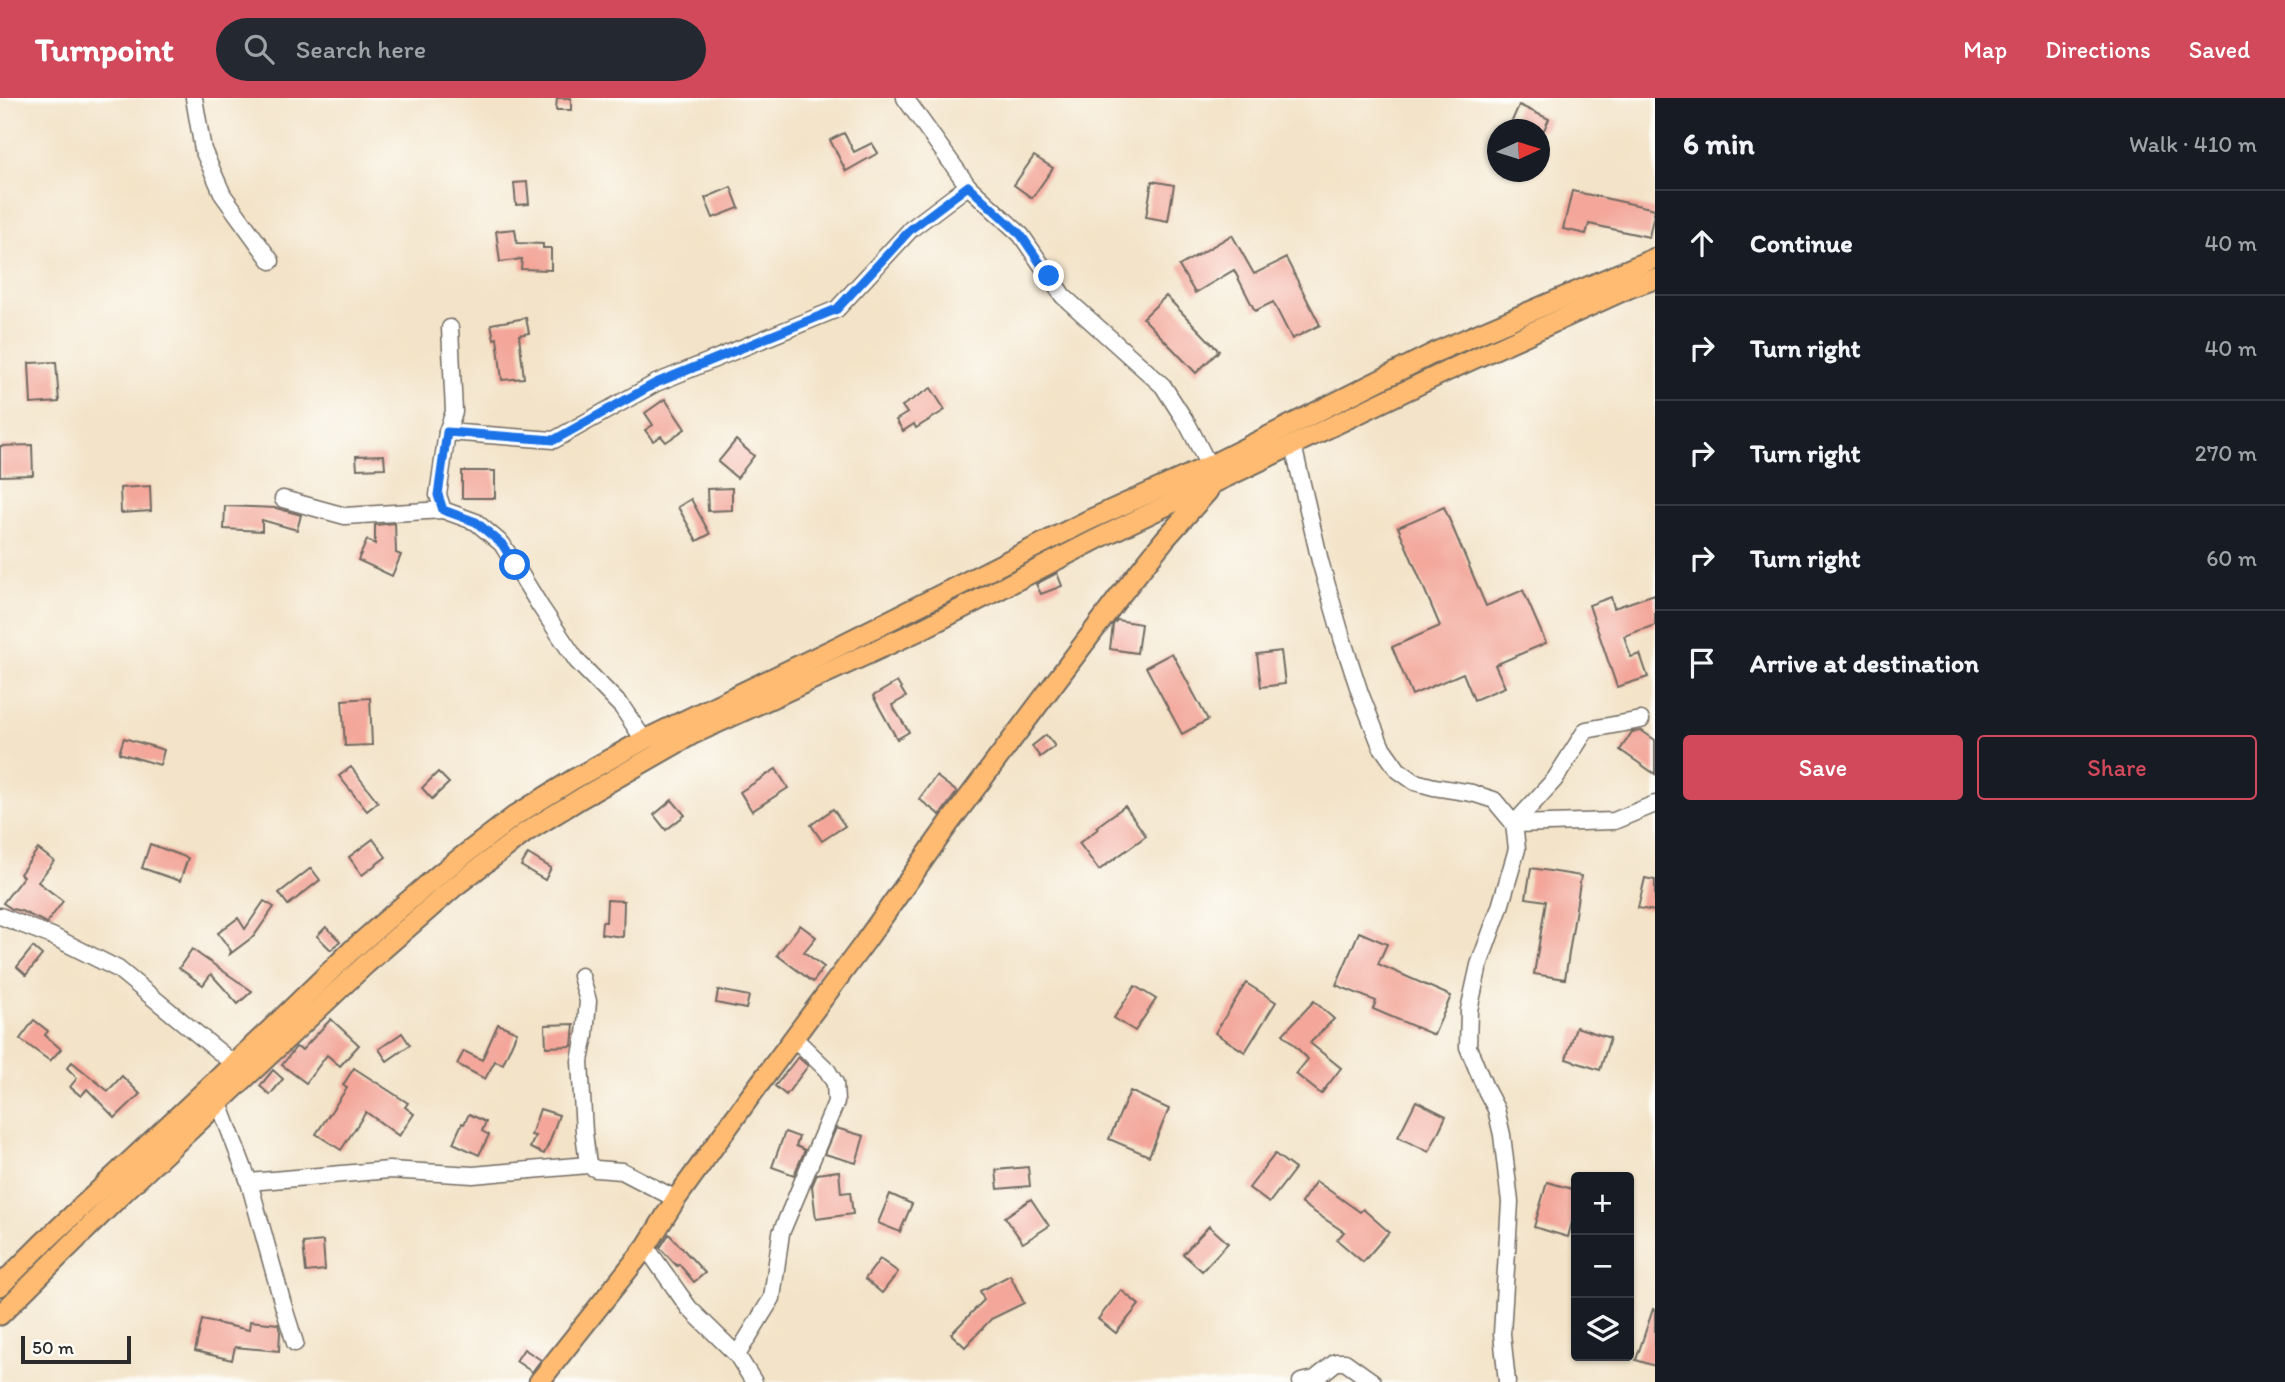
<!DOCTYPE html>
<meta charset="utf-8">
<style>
:root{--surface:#171b24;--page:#242831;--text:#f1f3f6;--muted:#9ea1a6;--line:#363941;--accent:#d1495b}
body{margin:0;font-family:Itim,sans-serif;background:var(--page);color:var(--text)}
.controls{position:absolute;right:21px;bottom:21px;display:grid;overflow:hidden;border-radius:7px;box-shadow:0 2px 5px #0004}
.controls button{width:63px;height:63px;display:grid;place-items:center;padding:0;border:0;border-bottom:2px solid var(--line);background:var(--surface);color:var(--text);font:35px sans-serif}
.compass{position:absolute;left:1487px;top:21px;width:63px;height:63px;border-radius:50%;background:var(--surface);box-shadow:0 2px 5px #0004;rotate:86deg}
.scale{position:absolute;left:21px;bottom:18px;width:110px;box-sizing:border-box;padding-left:7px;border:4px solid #2b2b2b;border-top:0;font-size:19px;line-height:24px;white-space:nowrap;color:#2b2b2b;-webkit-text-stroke:5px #fdfcf7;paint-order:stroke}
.stop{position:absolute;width:21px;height:21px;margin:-16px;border:5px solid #1a73e8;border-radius:50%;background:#fff}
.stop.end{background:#1a73e8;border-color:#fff;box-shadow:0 2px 7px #0008}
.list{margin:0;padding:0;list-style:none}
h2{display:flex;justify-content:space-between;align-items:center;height:91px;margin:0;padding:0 28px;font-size:30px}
h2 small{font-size:23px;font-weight:400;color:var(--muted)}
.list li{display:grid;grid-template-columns:46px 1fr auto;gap:21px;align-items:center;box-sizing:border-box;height:105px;padding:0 28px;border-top:2px solid var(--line)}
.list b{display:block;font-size:26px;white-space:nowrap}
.list em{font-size:23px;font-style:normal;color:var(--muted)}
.actions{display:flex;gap:14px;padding:21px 28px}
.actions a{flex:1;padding:16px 0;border:2px solid var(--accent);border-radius:7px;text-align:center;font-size:24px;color:var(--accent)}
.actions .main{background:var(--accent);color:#fff}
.icon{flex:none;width:38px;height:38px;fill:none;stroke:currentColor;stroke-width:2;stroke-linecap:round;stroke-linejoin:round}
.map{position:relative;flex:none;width:1655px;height:1284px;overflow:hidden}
header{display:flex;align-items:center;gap:42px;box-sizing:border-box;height:98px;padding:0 35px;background:var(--accent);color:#fff}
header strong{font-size:33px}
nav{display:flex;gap:38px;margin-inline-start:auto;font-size:24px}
.search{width:490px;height:63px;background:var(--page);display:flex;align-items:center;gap:18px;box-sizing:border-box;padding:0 24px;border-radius:38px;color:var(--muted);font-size:26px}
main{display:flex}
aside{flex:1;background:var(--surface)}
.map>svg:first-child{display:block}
</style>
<header>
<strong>Turnpoint</strong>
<div class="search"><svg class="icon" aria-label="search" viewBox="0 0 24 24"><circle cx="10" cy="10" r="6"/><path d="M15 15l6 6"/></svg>Search here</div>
<nav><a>Map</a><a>Directions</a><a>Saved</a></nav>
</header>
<main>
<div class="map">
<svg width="1655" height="1284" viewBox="0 0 1655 1284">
<rect width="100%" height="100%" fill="#fdfcf7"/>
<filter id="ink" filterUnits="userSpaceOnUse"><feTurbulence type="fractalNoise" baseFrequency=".0143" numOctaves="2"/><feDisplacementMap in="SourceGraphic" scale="14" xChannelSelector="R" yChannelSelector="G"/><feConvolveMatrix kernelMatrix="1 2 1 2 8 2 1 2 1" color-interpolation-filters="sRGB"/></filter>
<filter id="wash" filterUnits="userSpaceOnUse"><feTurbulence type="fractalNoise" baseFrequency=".00686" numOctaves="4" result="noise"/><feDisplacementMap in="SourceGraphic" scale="28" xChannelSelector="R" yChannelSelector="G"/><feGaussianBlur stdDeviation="1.57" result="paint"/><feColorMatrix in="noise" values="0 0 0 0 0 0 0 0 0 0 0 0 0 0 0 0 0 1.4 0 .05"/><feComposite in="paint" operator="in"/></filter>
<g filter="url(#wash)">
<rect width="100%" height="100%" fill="#f3e3c8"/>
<g id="blocks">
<g fill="#f3a699">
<polygon points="557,0 571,0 571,12 556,12"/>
<polygon points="1519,7 1549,21 1544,32 1508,32"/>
<polygon points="844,35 854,54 872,45 878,55 846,73 830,42"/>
<polygon points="1034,58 1053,70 1032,100 1014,87"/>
<polygon points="1152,83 1174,87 1168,123 1146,119"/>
<polygon points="527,84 529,106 516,107 514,85"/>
<polygon points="731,89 739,110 713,120 705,100"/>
<polygon points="1572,93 1655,111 1649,139 1589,126 1586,136 1563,131"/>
<polygon points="515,131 517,145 543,146 543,150 551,150 551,172 521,171 522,161 500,164 496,133"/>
<polygon points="1232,137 1254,176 1286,160 1320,227 1292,241 1273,204 1255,213 1234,172 1195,195 1179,168"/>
<polygon points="1166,198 1219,253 1196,275 1143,220"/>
<polygon points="526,220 529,235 519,237 524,280 502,282 497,240 494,241 491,226"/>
<polygon points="56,264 59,304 31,306 29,265"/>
<polygon points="931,290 945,312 916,330 914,326 903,333 896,322 907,315 902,308"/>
<polygon points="665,301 685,331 666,344 661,338 653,343 645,332 653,327 645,315"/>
<polygon points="736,342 754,358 737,380 718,364"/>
<polygon points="32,347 33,377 0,378 0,348"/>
<polygon points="384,357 385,370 357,371 356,358"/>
<rect x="462" y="373" width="33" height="27"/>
<polygon points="150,388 151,413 121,415 120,390"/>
<polygon points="732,390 732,412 708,413 707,391"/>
<polygon points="691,401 710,436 697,443 678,409"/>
<polygon points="225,408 276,410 301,417 297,432 262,422 262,433 224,431"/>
<polygon points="1444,409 1486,508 1523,492 1546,545 1495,567 1505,589 1474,602 1463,575 1412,597 1392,549 1440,528 1398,429"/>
<polygon points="395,425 396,455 401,457 392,478 358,462 367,442 375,446 375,427"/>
<polygon points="1057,475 1062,488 1041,496 1036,486"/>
<polygon points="1655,496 1655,527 1624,538 1631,559 1640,556 1648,579 1617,589 1589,507 1611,499 1614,510"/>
<polygon points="1117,522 1141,526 1137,555 1110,551 1113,527"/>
<polygon points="1281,553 1285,586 1261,589 1257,556"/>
<polygon points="1172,555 1208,622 1182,636 1146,569"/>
<polygon points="897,584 906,599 892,607 909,634 897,641 873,598"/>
<polygon points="370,600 372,647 345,648 342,602"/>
<polygon points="1642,633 1655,642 1655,676 1620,652 1632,634"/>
<polygon points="1046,637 1055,648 1040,659 1032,648"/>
<polygon points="124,640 164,652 160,667 119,655"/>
<polygon points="351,669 378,704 367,713 339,678"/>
<polygon points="776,671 788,690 752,713 740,694"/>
<polygon points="438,674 449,685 432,701 422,690"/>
<polygon points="936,678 957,694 940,717 919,701"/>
<polygon points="672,702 685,717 666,732 654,717"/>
<polygon points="1125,708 1146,738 1099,772 1079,745 1098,731 1096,729"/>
<polygon points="833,711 845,728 822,743 811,727"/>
<polygon points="373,741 386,759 362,777 349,759"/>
<polygon points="150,746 188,760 180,783 142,770"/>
<polygon points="38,751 54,763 38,784 63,803 47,825 21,813 12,811 3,805 23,779 20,776"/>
<polygon points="528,756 551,770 545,782 521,768"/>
<polygon points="311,770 320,782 288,807 279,795"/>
<polygon points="1531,770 1581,778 1565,881 1534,876 1546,803 1526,800"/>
<polygon points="1645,780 1655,782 1655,813 1638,810"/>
<polygon points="607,802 624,803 623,839 601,836 602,824 606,824"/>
<polygon points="264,803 274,809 254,838 230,856 231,853 218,835 238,820 245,831"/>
<polygon points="800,827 816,839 804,854 824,869 813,884 777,857"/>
<polygon points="326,829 340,843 331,852 317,838"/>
<polygon points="1359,834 1387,846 1378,866 1451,898 1434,937 1373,911 1376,903 1336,887"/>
<polygon points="33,849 42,857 26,877 17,869"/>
<polygon points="192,851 200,857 252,893 238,906 211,876 203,887 179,870"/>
<polygon points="1246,885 1276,904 1245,954 1215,935"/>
<polygon points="1135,888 1156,901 1135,933 1114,920"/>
<polygon points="718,892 749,898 746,911 716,905"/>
<polygon points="1314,903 1334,921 1310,945 1341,970 1321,996 1296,976 1308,961 1283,936"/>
<polygon points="331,921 359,947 340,968 327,957 306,985 282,967 296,949 302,952"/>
<polygon points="34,922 48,933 45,937 61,951 50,963 20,941"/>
<polygon points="498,926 517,934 503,966 495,963 485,981 457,966 464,953 482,962"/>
<polygon points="574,926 572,948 546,949 545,927"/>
<polygon points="1576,929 1610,940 1600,972 1566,961"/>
<polygon points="402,935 410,947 387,963 379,951"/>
<polygon points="798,959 808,968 786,997 775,988"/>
<polygon points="72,964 108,993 122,978 140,996 115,1020 87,991 81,998 70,989 77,980 67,970"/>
<polygon points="354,970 408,1005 405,1009 414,1016 399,1038 366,1014 341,1052 316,1036 347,990 343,987"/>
<polygon points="273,972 283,981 270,997 260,988"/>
<polygon points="1130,993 1169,1011 1149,1058 1109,1041"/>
<polygon points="1416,1003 1446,1018 1429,1054 1398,1039"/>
<polygon points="540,1011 559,1017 550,1043 544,1056 530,1050 535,1038 531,1037"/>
<polygon points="469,1016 486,1024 482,1033 489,1037 479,1057 453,1045 462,1025 464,1026"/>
<polygon points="836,1030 864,1038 856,1065 825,1056"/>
<polygon points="785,1034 799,1039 796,1048 805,1052 794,1077 772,1069"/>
<polygon points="1275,1056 1295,1071 1269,1105 1249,1090"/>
<polygon points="1028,1069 1030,1088 998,1091 996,1072"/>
<polygon points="839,1073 841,1095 850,1094 853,1116 816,1121 812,1088 817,1076"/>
<polygon points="1316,1083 1360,1114 1363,1111 1389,1134 1363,1164 1337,1142 1344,1134 1301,1105"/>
<polygon points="1547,1084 1576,1092 1576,1109 1568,1139 1534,1129"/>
<polygon points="890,1096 912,1106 900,1134 878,1125"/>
<polygon points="1031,1101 1049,1128 1023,1145 1005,1119"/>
<polygon points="1209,1128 1228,1145 1202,1173 1183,1156"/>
<polygon points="669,1136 705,1175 694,1184 679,1166 677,1168 660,1150"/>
<polygon points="323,1143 325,1172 306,1174 303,1145"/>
<polygon points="880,1161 898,1174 882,1195 865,1181"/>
<polygon points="1010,1177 1024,1205 991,1221 965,1249 951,1236 984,1202 980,1193"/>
<polygon points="1121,1192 1139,1207 1116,1235 1098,1221"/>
<polygon points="1653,1211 1655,1212 1655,1268 1636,1262"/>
<polygon points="202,1222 249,1232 250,1223 278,1226 280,1234 279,1253 235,1249 232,1262 195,1253"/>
<polygon points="524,1251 541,1262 532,1274 516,1263"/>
</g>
</g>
</g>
<g filter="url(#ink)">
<use href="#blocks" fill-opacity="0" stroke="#716b62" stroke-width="2"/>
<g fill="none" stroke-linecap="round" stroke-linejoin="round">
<defs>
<g id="minor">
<polyline points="194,0 203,52 223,97 271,163"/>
<polyline points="905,0 968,88 1021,137 1063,198 1163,288 1188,327 1209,368"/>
<polyline points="450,230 454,314 447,334 438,397 443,412 476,424 502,446 540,508 577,563 622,609 644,642"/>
<polyline points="447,334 554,342 656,285 837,211 911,131 968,88"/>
<polyline points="1293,347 1320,463 1342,540 1360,595 1381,648 1398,672 1415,684 1434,689 1472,695 1494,702 1514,726 1517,751 1500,809 1479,867 1469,912 1468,949 1486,992 1496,1011 1502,1037 1510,1104 1502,1236 1507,1284"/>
<polyline points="283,401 345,418 443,412"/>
<polyline points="1514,726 1555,681 1586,632 1641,622"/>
<polyline points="1514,726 1614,723 1655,706"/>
<polyline points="0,818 52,838 118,871 234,966"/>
<polyline points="581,878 588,903 585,937 580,963 584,1034 588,1067"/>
<polyline points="219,1005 249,1084 284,1210 295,1245"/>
<polyline points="249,1084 389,1072 473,1077 588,1067 596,1071 622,1073 676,1101"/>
<polyline points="646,1149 689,1210 737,1257 754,1284"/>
<polyline points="737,1257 772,1200 781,1135 836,1004 835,985 827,972 794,940"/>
<polyline points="1301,1284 1315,1281 1336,1264 1345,1264 1373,1284"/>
</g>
<g id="major">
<polyline points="0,1188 43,1145 274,928 351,853 399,811 442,774 516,717 574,681 644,642 835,550 1089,422 1209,368 1438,253 1655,160"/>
<polyline points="0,1217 123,1095 366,866 454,789 526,734 583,699 693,636 918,533 1097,441 1447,273 1629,190 1655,181"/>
<polyline points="539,1284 646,1149 676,1101 749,1000 865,844 950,724 1119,499 1165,441 1208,393"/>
</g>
</defs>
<use href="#minor" stroke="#716b62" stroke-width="19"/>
<use href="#major" stroke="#716b62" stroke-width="23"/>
<use href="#minor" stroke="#fff" stroke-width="16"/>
<use href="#major" stroke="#febb71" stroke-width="19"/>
</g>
</g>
<g fill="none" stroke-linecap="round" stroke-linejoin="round" filter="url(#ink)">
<polyline stroke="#1a73e8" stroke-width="9" points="515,467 502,446 476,424 443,412 438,397 447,334 554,342 656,285 837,211 911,131 968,88 1021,137 1049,178"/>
</g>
</svg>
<div class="controls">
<button>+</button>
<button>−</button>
<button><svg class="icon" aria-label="layers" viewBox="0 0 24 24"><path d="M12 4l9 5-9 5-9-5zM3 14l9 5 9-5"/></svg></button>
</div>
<svg class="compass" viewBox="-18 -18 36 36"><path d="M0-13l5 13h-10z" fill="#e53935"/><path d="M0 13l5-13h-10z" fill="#9ea1a6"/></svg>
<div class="scale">50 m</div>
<div class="stop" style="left:515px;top:467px"></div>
<div class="stop end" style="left:1049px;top:178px"></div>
</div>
<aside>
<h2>6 min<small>Walk · 410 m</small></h2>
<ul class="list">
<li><svg class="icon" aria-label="ahead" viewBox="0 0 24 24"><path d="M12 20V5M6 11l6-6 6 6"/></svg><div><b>Continue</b></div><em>40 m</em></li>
<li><svg class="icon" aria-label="right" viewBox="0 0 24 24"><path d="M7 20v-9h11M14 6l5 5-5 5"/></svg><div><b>Turn right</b></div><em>40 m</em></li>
<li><svg class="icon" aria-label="right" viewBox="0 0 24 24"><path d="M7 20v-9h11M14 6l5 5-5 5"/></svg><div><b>Turn right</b></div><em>270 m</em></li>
<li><svg class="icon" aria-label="right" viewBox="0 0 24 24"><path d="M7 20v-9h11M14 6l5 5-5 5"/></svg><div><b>Turn right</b></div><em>60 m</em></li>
<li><svg class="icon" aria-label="arrive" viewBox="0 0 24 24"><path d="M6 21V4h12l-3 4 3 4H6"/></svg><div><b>Arrive at destination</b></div></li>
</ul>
<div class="actions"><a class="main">Save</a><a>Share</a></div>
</aside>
</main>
